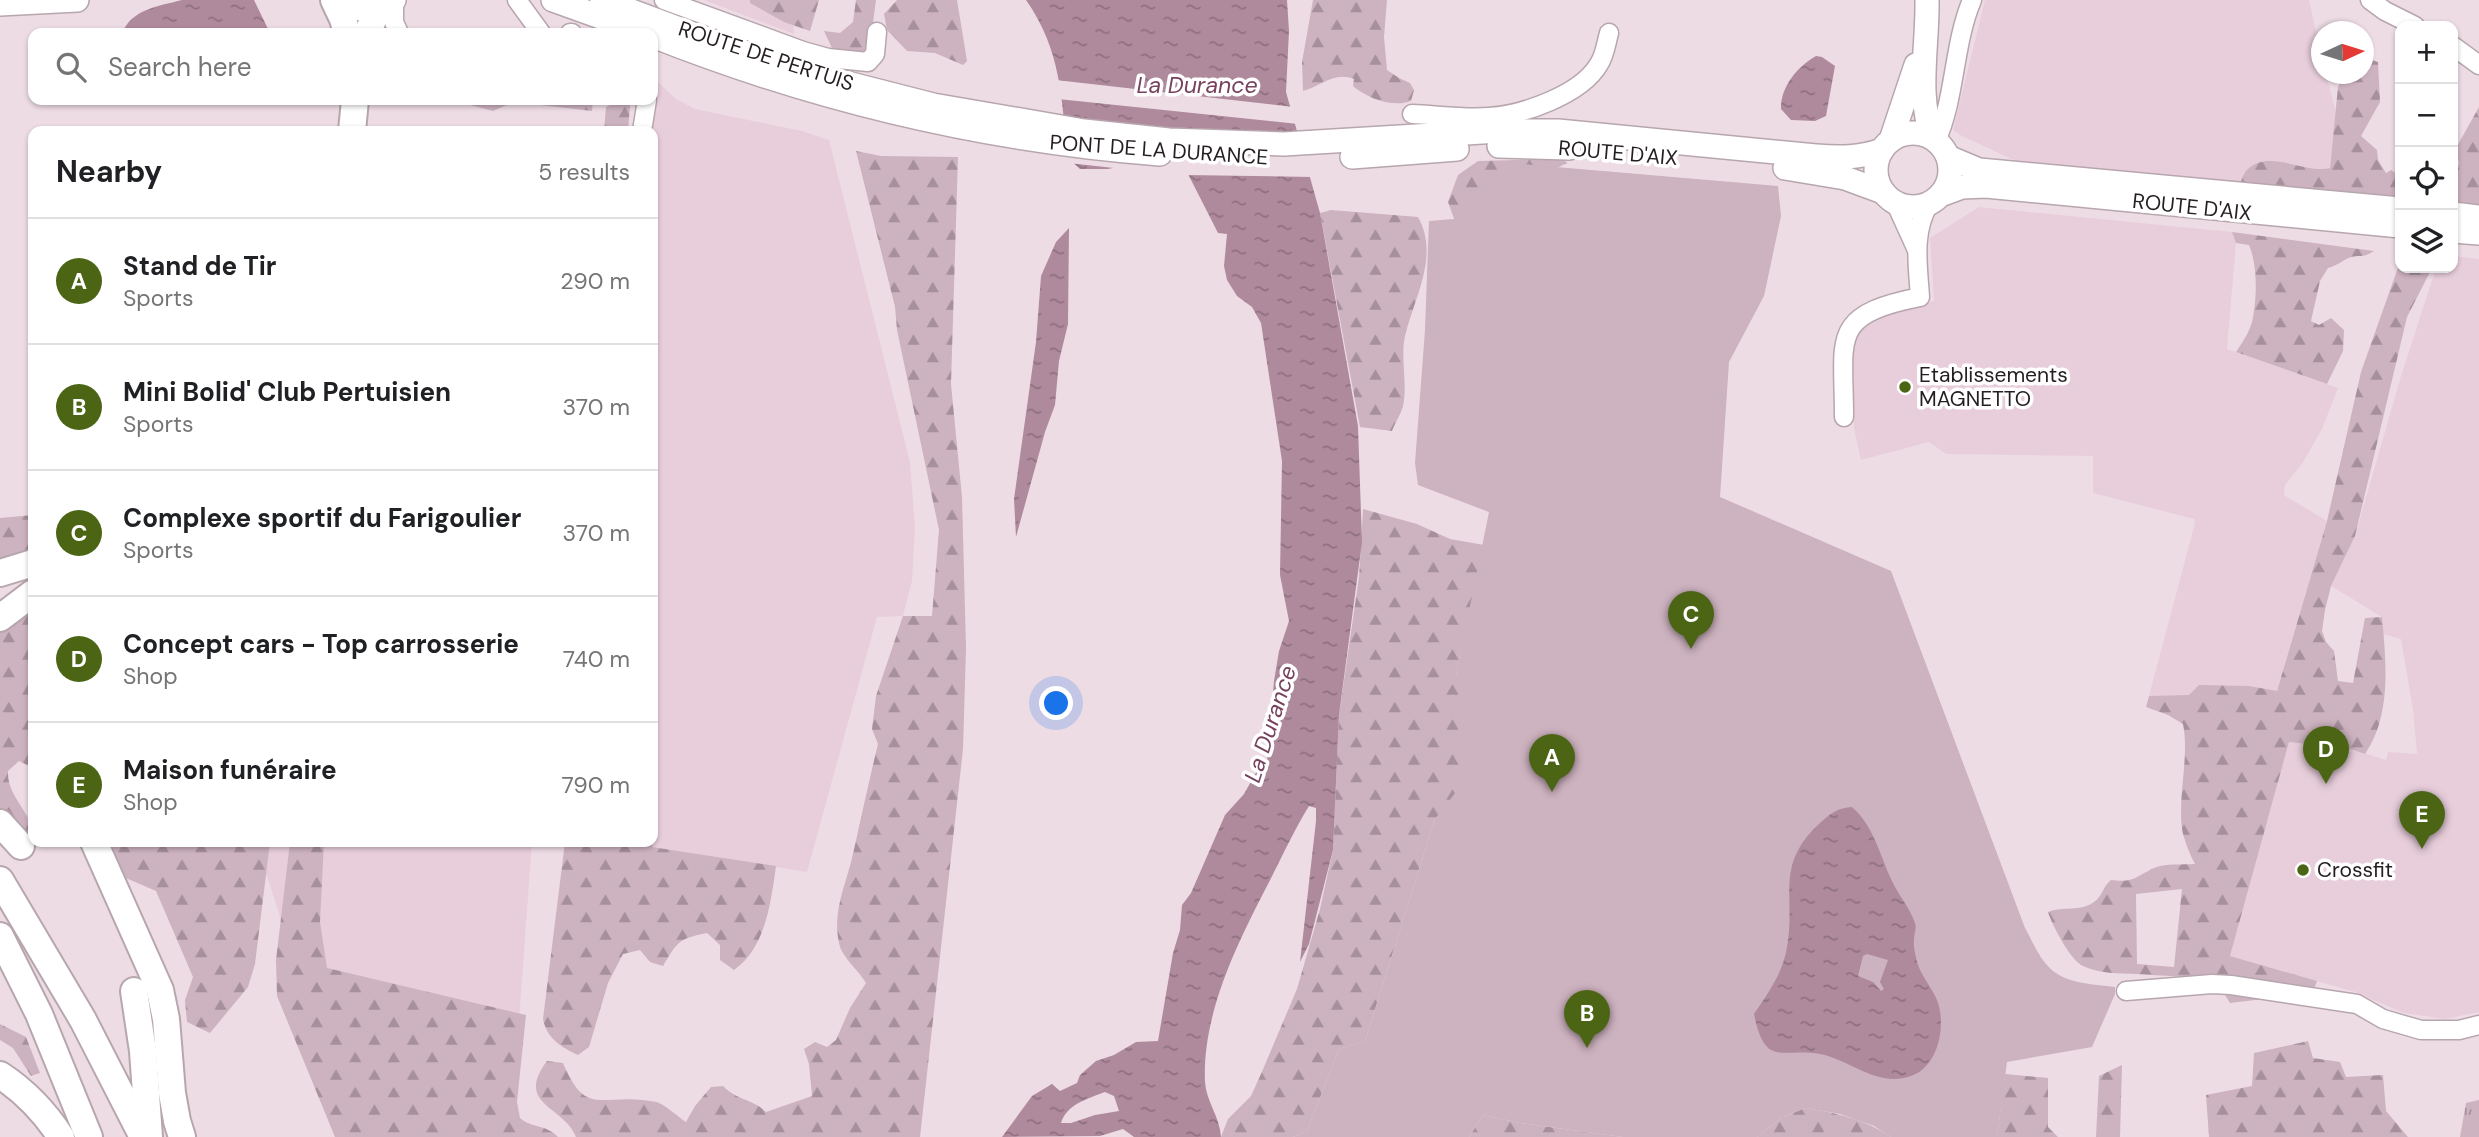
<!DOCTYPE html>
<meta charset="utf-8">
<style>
:root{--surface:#fff;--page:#f2f2f2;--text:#202124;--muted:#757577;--line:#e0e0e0;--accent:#4b6515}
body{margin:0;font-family:"DM Sans",sans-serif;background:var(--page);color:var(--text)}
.controls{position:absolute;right:21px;top:21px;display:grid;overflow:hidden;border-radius:14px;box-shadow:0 2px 5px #0004}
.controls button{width:63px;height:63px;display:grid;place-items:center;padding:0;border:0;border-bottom:2px solid var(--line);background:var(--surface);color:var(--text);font:35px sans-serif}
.compass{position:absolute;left:2311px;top:21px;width:63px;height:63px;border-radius:50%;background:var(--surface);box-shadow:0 2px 5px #0004;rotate:86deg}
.you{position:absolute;left:1057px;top:704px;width:24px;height:24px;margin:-18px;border:5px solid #fff;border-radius:50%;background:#1a73e8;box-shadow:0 0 0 10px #1a73e833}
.badge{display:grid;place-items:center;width:46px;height:46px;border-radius:50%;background:var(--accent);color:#fff;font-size:23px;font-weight:700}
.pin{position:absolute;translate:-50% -58px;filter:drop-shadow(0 2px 4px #0008)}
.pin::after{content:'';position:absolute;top:37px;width:24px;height:21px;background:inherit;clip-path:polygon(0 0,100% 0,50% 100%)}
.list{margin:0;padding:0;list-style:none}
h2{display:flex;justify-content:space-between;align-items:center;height:91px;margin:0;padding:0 28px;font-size:30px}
h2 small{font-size:23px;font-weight:400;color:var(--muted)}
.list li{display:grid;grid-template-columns:46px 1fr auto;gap:21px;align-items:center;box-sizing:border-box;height:126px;padding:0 28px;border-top:2px solid var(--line)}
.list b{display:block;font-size:26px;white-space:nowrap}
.list p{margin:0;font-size:23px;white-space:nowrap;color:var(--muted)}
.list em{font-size:23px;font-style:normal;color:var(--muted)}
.icon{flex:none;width:38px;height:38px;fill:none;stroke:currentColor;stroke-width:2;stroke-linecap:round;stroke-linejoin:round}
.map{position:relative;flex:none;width:2479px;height:1137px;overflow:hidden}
.search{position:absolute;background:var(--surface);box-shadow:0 2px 5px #0004;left:28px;top:28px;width:630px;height:77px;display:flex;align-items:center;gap:18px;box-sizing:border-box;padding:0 24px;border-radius:14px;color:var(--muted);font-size:26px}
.panel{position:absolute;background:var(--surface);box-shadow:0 2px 5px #0004;left:28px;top:126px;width:630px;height:721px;border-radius:14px}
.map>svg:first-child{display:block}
</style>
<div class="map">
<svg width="2479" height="1137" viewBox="0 0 2479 1137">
<defs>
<pattern id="grass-tufts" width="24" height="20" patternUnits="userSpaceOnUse" patternTransform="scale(1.75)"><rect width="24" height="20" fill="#cdb2bf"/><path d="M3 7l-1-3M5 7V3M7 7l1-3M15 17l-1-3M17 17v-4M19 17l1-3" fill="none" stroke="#a6909b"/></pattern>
<pattern id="forest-firs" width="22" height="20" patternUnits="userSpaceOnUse" patternTransform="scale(1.75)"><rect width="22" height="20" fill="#cdb2bf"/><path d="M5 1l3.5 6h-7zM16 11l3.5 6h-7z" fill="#a6909b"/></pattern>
<pattern id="water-ripples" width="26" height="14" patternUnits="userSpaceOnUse" patternTransform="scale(1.75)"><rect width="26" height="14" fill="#af8a9c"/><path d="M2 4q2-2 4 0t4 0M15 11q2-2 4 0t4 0" fill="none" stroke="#8e707f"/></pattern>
</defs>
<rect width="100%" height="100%" fill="#eedce5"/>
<g fill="#e8cedb">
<polygon points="704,0 792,0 794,34"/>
<polygon points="1985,0 2309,0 2321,53 2322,74 2326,74 2336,113 2327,191 2024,165 1960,135 1953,130"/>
<polygon points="657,81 676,99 695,109 802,131 829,140 910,462 915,527 912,581 903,616 877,617 807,872 620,842 653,842 653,131 651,131"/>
<polygon points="1979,207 2232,232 2236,243 2227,349 2338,388 2322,429 2302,464 2285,485 2284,495 2327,521 2267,724 2149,696 2195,523 2194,519 2093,493 2093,456 1946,454 1929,442 1861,460 1854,429 1852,346 1858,329 1903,309 1934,301 1930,238"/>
<polygon points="2453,256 2479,259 2479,1012 2445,1019 2404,1013 2355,992 2230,956 2289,742 2351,749 2386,760 2388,752 2417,754 2413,710 2401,639 2383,634 2382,617 2331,586 2355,536 2401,376 2436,268 2453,268"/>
<polygon points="218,842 532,842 519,1021 295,964 260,854"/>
</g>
<polygon fill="url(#grass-tufts)" points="2479,1100 2479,1137 2460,1137 2466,1103"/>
<g fill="url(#forest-firs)" fill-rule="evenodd">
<polygon points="750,0 819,0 810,31 784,22 750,3"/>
<polygon points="856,0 876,0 869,53 861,54 832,48 824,31 840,33 853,22"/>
<polygon points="897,0 957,0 967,61 963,65 935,53 907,51 887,30 884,14"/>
<path d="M1313,0H1387L1384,37L1387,70L1399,78L1410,83L1414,90L1411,101C1392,108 1367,98 1353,86L1354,79C1334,71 1321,86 1303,91L1302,62Z"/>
<path d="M2372,60L2378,62L2380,102L2361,136L2377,150L2378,160L2386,173L2391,170L2400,176V200L2327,191L2240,184C2242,179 2244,172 2248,169C2270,149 2305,174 2330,168L2338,87L2344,74H2364V61Z"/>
<polygon points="451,100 593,100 592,111 514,102 493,111"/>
<polygon points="616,102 630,105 628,131 604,131 606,107"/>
<polygon points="2479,107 2479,207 2453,205 2453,170 2459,164 2456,148"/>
<path d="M856,151L881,156L958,157L951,384L962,497L966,648L963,749L920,1137H576C564,1106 514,1105 547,1061L563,1063C585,1116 600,1095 643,1100C647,1101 655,1101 659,1103C668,1107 678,1117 686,1122L695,1106L711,1087L723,1086C738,1101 753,1099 766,1112L812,1096L809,1064L804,1049L815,1042L827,1047L836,1040L850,1008L866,983C858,969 842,958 839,943C832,911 846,885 853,854C861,818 869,781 878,744L872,729L876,696L903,616H932L939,530L897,330L895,307Z"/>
<polygon points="1563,159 1567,163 1559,167 1544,167 1460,235 1448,202 1458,175 1478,161"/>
<path d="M1331,210L1418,217C1440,256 1414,298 1405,336C1400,359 1408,384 1403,406C1401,414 1395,423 1392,431L1360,427L1320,213Z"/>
<path d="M2232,232L2374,251C2361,259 2363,254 2351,257C2344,259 2339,265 2328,268L2320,281L2311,321L2319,325L2331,318L2344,330L2343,351L2327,384L2236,352C2242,343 2249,333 2252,322C2257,300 2258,266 2249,245L2236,243Z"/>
<path d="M2400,262V268H2432L2407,317L2355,536L2331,586L2325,610L2322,631L2326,642L2334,651L2338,681L2353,683L2365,618L2382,617C2386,661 2392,715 2365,754L2351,749L2289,742L2230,956L2317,981L2308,1006L2264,999L2230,1003L2214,977C2188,977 2163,976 2137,974C2119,973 2099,974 2083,966C2071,961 2052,925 2048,912C2062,906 2081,912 2094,902C2103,896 2102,887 2111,880C2134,883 2135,877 2154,868C2165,863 2183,865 2195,864C2190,855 2186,844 2183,834C2176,801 2190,759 2183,724L2168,715L2146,707L2149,696L2189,695L2199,685L2249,686L2277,691L2327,521L2361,372ZM2182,889L2174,967L2137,964L2136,894Z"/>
<polygon points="1363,509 1417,524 1450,539 1484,545 1456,675 1484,765 1435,819 1365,1041 1339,1049 1307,1131 1293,1137 1221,1137 1228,1119 1251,1096 1261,1074 1297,989 1320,909 1333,850 1339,715 1359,577"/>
<polygon points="33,515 33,553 10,561 0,559 0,518"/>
<path d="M33,606V768L19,761L8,771C7,799 33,811 33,838L16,829L0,811V632Z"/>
<polygon points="103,842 270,842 255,964 248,987 210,1033 187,1022 185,1000 193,977 156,891 119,875"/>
<path d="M290,842H324L320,922L327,968L526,1015L517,1102L520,1118C531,1128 548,1125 558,1137H335L277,996L276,960Z"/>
<path d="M565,842H653L652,847L776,866C771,901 766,948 734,970L720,960V945L707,933C678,939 678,941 663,966L650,962L640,950L623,954L608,983L589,1047L578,1055C561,1047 547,1039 543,1019Z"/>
<polygon points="0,1024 26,1037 40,1073 31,1076 13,1048 0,1040"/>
<polygon points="2308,1041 2313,1058 2340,1062 2346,1077 2383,1075 2386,1111 2408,1137 2209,1137 2206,1095 2252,1086 2254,1053"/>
<polygon points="2122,1065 2120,1137 2096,1137 2099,1076"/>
<polygon points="2005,1074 2048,1078 2048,1127 2058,1137 1997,1137"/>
<path d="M1805,1108C1836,1113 1864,1119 1891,1137H1757L1781,1118Z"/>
<polygon points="1483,1115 1520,1123 1623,1137 1469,1137"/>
</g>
<path fill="#cdb2bf" d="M1520,164L1778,186L1781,216L1764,296L1729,362L1720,497L1891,571L2025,928C2032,940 2038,956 2048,966C2063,984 2093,984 2115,987V994L2092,1047L2007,1062L1997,1137H1891L1874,1126L1840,1114L1805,1108L1781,1118L1757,1137H1623L1520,1123L1483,1115L1469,1137H1293L1307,1131L1339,1049L1365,1041L1435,819L1469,775L1456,675L1489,512L1418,485L1415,463L1425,330L1429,221L1466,218C1473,202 1488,178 1503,168C1508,165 1514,165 1520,164Z"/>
<g fill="url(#water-ripples)" fill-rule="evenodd">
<path d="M182,0H254L270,33H122C132,9 159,6 182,0Z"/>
<path d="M1026,0H1287L1289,31L1286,92L1320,213L1358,426L1362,542L1339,715L1333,850L1309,944L1300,962L1316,821V808L1309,806C1293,832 1281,859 1267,886C1237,944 1202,1014 1205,1082C1206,1101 1220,1117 1221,1137H1134L1123,1129L1100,1136L1002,1137L1032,1096L1052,1084L1060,1091L1077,1083L1080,1075L1096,1061L1114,1055L1136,1042L1158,1041L1173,953L1180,930L1182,905L1191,893L1225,815L1244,794L1258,769L1267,761L1274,681L1279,651L1289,621L1280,575L1282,461L1261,323L1252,307L1237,296L1227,280L1224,266L1227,234L1218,233L1187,172L1136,163L1108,169H1080L1067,157C1062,98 1061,50 1026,0ZM1105,1092L1114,1096L1119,1111L1095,1115L1071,1123H1061C1067,1104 1087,1099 1105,1092Z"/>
<path d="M1816,56L1822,57L1835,66L1826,116L1815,121L1791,120L1781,109C1780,87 1798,66 1816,56Z"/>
<polygon points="1069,228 1068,324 1059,361 1055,405 1045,432 1016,537 1014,499 1036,342 1041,276 1056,242"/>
<path d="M1852,807C1874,826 1880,856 1892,881C1899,896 1910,908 1915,923C1917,929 1914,933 1914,939C1913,947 1916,958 1918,965C1923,979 1934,990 1938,1003C1946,1027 1938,1067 1911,1076C1877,1088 1851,1060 1820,1054C1782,1047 1765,1069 1754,1014C1768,993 1783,973 1787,947C1796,896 1774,865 1820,823C1831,813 1838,808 1852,807ZM1867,954L1888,960L1880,982L1884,989L1881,991L1873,982L1858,976L1863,956Z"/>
</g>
<g fill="#eedce5">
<polygon points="1056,80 1294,107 1298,124 1058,99"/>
<polygon points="1060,117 1171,129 1301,132 1313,177 1184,175 1157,167 1136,166 1123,169 1068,163 1064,159"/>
</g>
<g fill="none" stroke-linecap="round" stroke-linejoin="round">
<defs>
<g id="minor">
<polyline points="394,0 394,22 399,33"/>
<polyline points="517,0 541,33"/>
<polyline points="664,0 803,51 828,58 868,62 875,54 877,32"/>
<polyline points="2370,0 2385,11 2415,26"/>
<polyline points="570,33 572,33"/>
<polyline points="2453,46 2479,65"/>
<path d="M1412,114C1437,115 1464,119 1489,117C1522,115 1581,95 1599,64C1605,55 1606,44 1609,33"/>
<polyline points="642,131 647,100"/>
<path d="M1936,141C1956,97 1953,45 1972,0"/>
<polyline points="1896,204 1916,248"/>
<path d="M1844,417C1844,337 1829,315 1920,297C1918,266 1912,232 1929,204"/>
<polyline points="2126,991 2212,984 2231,985 2357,1004 2383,1019 2421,1030 2459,1030 2479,1025"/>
</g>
<g id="major">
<path d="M336,0C356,12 374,13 394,0"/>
<polyline points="553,0 645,33"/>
<path d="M602,0L728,47L812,74L933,105L1084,131L1169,140L1284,144L1499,131H1558L1816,156C1840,158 1859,158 1882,150"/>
<path d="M1927,0C1928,46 1916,96 1933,138"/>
<polyline points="0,4 77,0"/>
<path d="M653,36C815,100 987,141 1160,154"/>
<circle cx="1913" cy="170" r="37"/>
<polyline points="1891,140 1916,65"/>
<polyline points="1499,146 1569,148"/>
<polyline points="1352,157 1457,149"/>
<polyline points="1948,157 1979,170 2400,209"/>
<polyline points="1785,168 1845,178 1883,192"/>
<polyline points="1943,194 1962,187 1986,186 2400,226"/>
<polyline points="2453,214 2479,217"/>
<polyline points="2453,231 2479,233"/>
</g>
<g id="highway">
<polyline points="334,0 343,19 347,33"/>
<polyline points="368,33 377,9"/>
<polyline points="352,131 355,100"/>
<polyline points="0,573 33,563"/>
<polyline points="0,618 33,593"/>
<polyline points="0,823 21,846"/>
<polyline points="94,842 160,990 166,1019 172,1093 177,1121 182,1137"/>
<polyline points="0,880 83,1020 143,1137"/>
<polyline points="0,936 39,1014 89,1137"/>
<polyline points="134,991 143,1051 149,1137"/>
<path d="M0,1075C26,1092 44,1111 61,1137"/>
</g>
</defs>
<use href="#minor" stroke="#b7a6ae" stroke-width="21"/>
<use href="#major" stroke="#b7a6ae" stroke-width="26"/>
<use href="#highway" stroke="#b7a6ae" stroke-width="30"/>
<use href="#minor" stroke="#fff" stroke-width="18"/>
<use href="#major" stroke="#fff" stroke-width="23"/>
<use href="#highway" stroke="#fff" stroke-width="26"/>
</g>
<g fill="#4b6515" stroke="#fff" stroke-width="2.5">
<circle cx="1905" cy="387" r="7"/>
<circle cx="2303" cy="870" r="7"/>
</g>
<g text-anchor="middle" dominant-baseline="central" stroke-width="7" stroke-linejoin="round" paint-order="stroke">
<g font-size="21" fill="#251e21" stroke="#fff">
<text transform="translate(766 56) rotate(18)">ROUTE DE PERTUIS</text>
<text transform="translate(1159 150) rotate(4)">PONT DE LA DURANCE</text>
<text transform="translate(1618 153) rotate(5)">ROUTE D'AIX</text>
<text transform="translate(2192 207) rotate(6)">ROUTE D'AIX</text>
</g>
<g font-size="21" fill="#251e21" stroke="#fff" text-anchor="start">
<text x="1919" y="375">Etablissements<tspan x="1919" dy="24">MAGNETTO</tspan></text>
<text x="2317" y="870">Crossfit</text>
</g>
<g font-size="23" font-style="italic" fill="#76425e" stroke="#fff">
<text x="1197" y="85">La Durance</text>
<text transform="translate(1270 724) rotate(-72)">La Durance</text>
</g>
</g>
</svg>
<div class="controls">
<button>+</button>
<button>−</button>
<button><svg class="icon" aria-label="locate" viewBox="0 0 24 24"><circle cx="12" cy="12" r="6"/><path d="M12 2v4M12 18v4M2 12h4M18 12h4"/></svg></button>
<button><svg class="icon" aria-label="layers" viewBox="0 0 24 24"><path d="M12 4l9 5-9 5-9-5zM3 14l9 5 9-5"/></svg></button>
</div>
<svg class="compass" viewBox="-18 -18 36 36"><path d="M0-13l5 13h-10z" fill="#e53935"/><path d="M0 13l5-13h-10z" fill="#757577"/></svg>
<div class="you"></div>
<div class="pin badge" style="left:1552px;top:792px">A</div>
<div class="pin badge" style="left:1587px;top:1048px">B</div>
<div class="pin badge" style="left:1691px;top:649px">C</div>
<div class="pin badge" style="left:2326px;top:784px">D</div>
<div class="pin badge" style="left:2422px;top:849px">E</div>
<div class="search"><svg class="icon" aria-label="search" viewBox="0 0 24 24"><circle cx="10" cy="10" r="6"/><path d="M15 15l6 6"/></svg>Search here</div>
<section class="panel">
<h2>Nearby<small>5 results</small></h2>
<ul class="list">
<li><span class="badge">A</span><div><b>Stand de Tir</b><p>Sports</p></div><em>290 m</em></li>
<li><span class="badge">B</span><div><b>Mini Bolid' Club Pertuisien</b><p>Sports</p></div><em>370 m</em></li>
<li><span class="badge">C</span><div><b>Complexe sportif du Farigoulier</b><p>Sports</p></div><em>370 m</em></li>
<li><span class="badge">D</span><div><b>Concept cars - Top carrosserie</b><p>Shop</p></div><em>740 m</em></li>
<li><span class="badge">E</span><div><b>Maison funéraire</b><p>Shop</p></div><em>790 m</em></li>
</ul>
</section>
</div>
